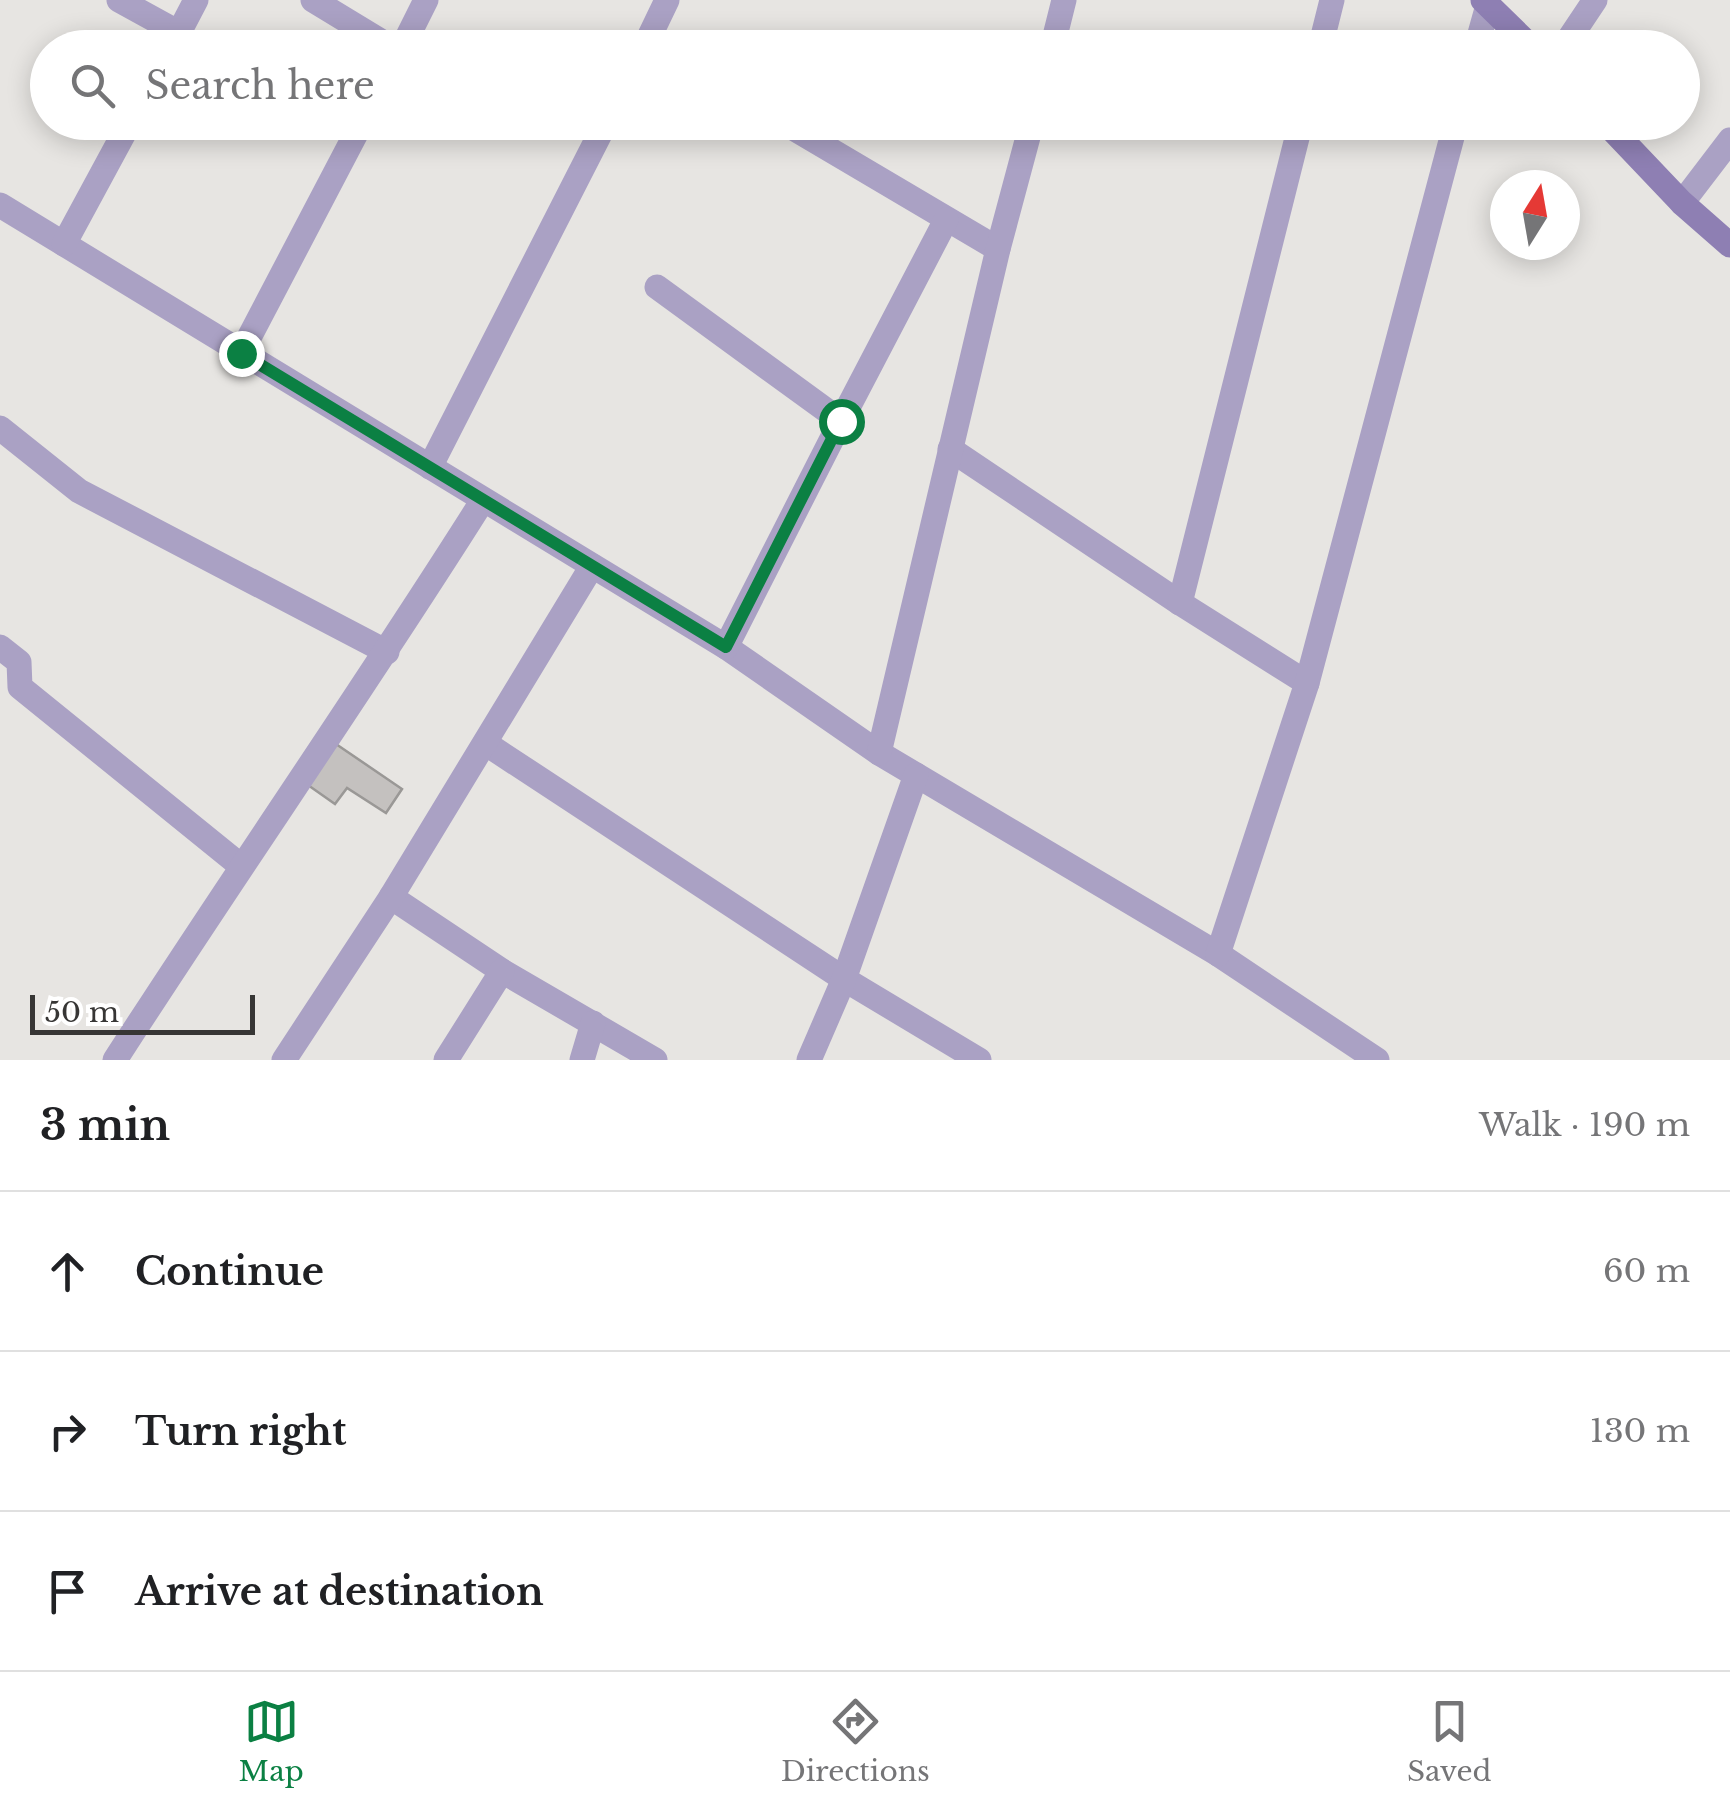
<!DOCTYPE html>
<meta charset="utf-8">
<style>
body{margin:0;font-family:"Libre Baskerville",serif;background:#f6f6f6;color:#202124}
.compass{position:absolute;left:1490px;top:170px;width:90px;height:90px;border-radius:50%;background:#fff;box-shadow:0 5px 25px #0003;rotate:11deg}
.scale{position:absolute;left:30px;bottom:25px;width:225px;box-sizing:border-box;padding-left:10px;border:5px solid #373635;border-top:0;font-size:28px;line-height:35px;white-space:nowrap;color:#373635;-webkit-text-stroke:8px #fff;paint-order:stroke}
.stop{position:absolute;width:30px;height:30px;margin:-22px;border:8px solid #0b8043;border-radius:50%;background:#fff}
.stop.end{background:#0b8043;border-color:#fff;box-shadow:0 2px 10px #0008}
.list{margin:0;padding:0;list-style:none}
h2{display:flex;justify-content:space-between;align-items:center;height:130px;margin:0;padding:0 40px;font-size:42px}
h2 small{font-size:32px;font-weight:400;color:#757577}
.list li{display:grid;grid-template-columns:65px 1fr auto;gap:30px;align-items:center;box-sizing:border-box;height:160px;padding:0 40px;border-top:2px solid #e0e0e0}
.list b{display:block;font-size:38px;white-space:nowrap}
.list em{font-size:32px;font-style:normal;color:#757577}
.icon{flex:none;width:55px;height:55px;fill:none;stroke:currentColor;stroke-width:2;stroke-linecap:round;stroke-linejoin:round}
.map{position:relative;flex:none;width:1730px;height:1060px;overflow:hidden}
.search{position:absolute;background:#fff;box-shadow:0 5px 25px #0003;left:30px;right:30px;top:30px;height:110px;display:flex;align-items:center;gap:25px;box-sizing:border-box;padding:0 35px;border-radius:55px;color:#757577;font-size:38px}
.sheet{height:610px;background:#fff}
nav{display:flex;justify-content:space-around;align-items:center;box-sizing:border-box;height:140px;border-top:2px solid #e0e0e0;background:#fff;font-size:28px;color:#757577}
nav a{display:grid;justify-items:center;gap:5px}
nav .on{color:#0b8043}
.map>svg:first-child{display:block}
</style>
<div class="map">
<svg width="1730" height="1060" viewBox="0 0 1730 1060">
<rect width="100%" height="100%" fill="#e7e5e2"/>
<polygon fill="#c4c1bf" stroke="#9a9896" stroke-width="2.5" points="333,742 402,789 386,813 347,788 335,804 305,783"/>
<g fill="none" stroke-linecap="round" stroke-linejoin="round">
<g stroke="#aaa1c4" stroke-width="25">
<polyline points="119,0 179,33"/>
<polyline points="313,0 392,48"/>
<polyline points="173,44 196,0"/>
<polyline points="402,48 426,0"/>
<polyline points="644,48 667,0"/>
<polyline points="1052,48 1064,0"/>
<polyline points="1320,48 1332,0"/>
<polyline points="1476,48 1488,5"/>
<polyline points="1563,48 1595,0"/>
<polyline points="783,122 998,249"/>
<polyline points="1682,203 1730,140"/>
<polyline points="0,205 726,647 879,753 1218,954 1377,1060"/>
<polyline points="64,244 130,122"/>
<polyline points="657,287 841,421 726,647"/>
<polyline points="241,353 362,122"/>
<polyline points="841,421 946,220"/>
<polyline points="0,428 79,491 387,652"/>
<polyline points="950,449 1180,603 1307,683"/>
<polyline points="430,467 606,122"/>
<polyline points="1180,603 1301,122"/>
<polyline points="0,647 19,662 20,687 241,866"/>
<polyline points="485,743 844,979 979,1060"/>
<polyline points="879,753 998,249 1032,122"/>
<polyline points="391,897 502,971 655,1060"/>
<polyline points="1218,954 1307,683 1456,122"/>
<path d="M 115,1060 C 236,872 364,689 483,500"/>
<polyline points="284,1060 391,897 592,566"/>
<polyline points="446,1060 502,971"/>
<polyline points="582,1060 593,1023"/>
<polyline points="809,1060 844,979 916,775"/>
</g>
<g stroke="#8e7fb3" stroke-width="25">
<polyline points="1483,0 1532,48"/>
<polyline points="1605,122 1682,203 1730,245"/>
</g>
</g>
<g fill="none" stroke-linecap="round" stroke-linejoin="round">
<polyline stroke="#0b8043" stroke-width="12" points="241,353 726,647 841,421"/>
</g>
</svg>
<svg class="compass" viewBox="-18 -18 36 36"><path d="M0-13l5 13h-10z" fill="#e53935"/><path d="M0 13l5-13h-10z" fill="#757577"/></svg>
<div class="scale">50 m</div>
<div class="stop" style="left:841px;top:421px"></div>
<div class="stop end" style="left:241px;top:353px"></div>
<div class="search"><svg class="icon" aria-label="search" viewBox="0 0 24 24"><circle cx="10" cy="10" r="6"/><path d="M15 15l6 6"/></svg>Search here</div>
</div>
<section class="sheet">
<h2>3 min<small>Walk · 190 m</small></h2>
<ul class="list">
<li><svg class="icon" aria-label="ahead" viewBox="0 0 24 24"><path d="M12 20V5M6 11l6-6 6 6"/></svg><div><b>Continue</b></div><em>60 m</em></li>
<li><svg class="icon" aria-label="right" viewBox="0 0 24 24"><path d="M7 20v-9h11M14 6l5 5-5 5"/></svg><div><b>Turn right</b></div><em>130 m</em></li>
<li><svg class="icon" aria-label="arrive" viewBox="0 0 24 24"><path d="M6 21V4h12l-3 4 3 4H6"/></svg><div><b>Arrive at destination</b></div></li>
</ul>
</section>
<nav>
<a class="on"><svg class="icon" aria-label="map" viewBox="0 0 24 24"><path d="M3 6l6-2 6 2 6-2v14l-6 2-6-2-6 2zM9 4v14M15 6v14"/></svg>Map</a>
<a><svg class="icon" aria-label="directions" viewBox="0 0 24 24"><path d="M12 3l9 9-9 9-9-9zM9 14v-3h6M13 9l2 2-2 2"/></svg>Directions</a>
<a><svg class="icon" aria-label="saved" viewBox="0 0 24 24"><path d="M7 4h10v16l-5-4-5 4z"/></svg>Saved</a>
</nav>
